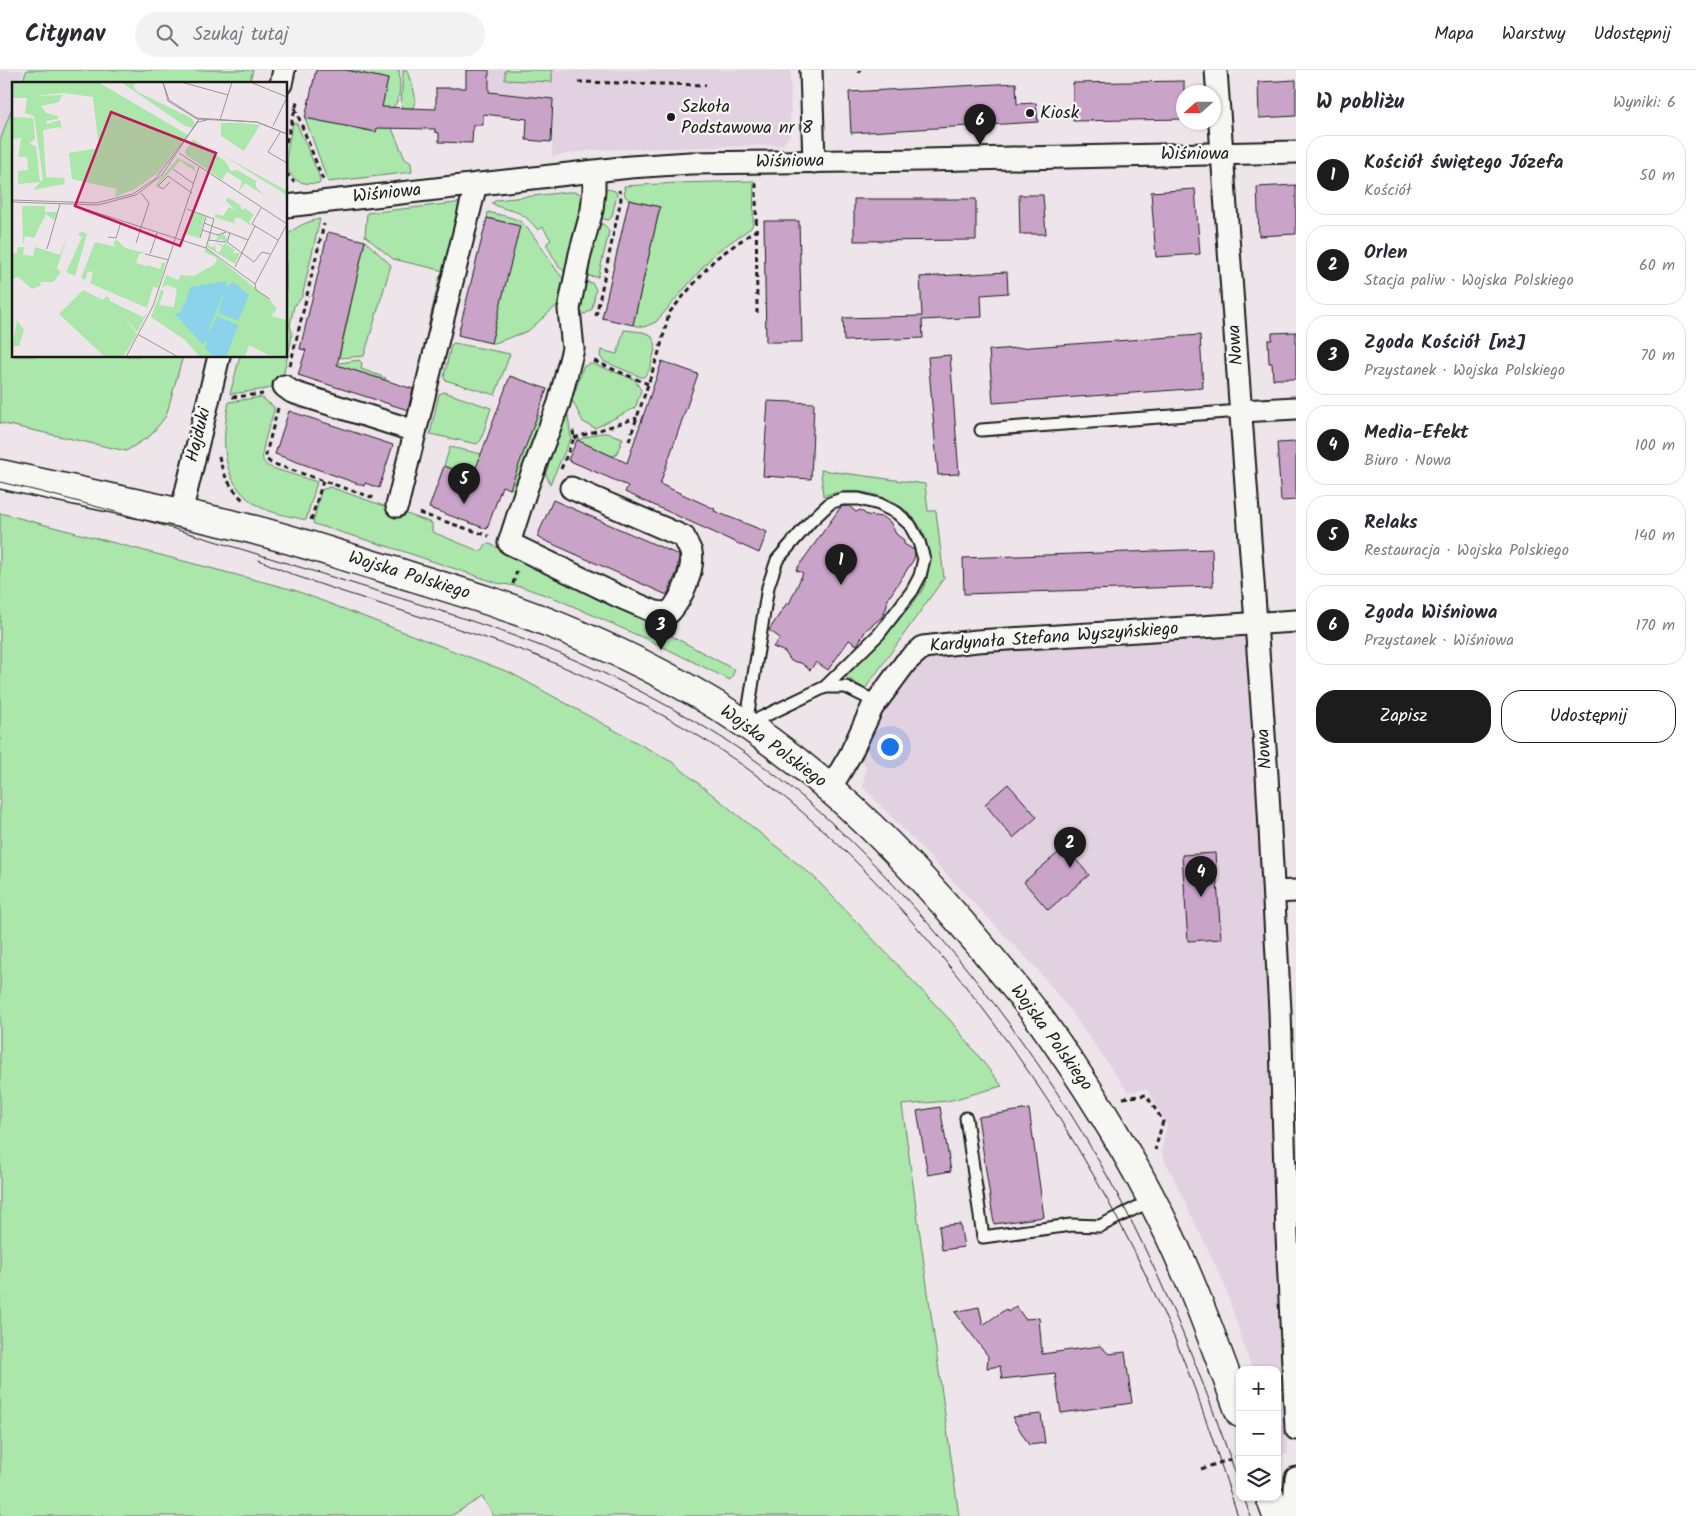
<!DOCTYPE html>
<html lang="pl">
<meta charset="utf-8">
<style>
body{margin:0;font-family:Kalam,sans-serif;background:#f2f2f3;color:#2b2b33}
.controls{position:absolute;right:15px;bottom:15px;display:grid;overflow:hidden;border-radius:10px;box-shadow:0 1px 4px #0004}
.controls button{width:45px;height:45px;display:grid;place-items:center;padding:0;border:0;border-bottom:1px solid #e1e1e2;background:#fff;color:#2b2b33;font:25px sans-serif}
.compass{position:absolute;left:1176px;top:15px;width:45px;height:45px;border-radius:50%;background:#fff;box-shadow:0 1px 4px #0004;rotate:249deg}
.you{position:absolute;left:889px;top:676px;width:18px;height:18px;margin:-12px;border:4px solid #fff;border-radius:50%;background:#1a73e8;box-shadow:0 0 0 8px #1a73e833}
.badge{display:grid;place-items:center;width:32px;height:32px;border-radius:50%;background:#1c1c1c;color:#fff;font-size:16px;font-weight:700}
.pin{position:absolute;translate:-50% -41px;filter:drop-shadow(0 1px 2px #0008)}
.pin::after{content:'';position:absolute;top:26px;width:18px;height:15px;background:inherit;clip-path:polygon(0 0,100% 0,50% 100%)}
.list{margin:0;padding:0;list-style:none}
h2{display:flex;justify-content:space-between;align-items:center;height:65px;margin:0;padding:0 20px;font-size:21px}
h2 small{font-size:16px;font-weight:400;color:#7c7c81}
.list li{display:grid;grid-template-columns:32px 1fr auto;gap:15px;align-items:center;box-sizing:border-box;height:80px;margin:0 10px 10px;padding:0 10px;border:1px solid #e1e1e2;border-radius:20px}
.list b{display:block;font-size:19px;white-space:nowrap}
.list p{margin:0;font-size:16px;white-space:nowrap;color:#7c7c81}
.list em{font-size:16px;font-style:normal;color:#7c7c81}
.actions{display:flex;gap:10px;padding:15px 20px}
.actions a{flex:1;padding:11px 0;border:1px solid #1c1c1c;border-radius:20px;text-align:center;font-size:18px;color:#1c1c1c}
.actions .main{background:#1c1c1c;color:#fff}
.icon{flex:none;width:28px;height:28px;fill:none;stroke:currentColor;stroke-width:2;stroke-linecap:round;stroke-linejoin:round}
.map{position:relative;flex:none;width:1296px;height:1446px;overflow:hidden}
header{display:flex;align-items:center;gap:30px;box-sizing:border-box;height:70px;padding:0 25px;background:#fff;border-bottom:1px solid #e1e1e2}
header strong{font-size:24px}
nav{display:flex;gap:28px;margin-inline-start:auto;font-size:18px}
.search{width:350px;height:45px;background:#f2f2f3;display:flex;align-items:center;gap:12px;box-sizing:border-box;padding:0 18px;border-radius:28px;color:#7c7c81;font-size:19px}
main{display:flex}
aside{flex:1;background:#fff}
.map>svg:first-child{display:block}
</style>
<header>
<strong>Citynav</strong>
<div class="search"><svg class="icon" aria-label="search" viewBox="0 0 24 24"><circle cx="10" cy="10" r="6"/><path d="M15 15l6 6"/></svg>Szukaj tutaj</div>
<nav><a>Mapa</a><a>Warstwy</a><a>Udostępnij</a></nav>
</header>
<main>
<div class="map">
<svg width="1296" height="1446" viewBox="0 0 1296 1446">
<rect width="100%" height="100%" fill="#ede5ea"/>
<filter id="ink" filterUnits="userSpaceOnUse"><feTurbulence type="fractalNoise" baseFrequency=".02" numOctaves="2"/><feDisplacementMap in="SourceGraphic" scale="10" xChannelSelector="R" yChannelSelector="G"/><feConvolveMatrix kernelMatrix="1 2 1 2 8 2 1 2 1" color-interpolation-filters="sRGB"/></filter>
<g filter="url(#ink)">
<g fill="#e2d1e0">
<polygon points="0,0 24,0 19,14 14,14 14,29 0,71"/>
<polygon points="490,0 791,0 790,65 783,75 596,80 552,86 553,29 490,22"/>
<polygon points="1250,561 1272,948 1288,1384 1280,1385 1277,1377 1277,1300 1252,1300 1223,1211 1161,1082 1167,1055 1147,1019 1128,1022 1070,940 1037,899 863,717 866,697 858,683 876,642 921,587 942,581"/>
</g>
<g fill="#abe6ab" stroke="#648164">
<polygon points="27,0 253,0 249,14 21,14"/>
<path d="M 346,0 L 399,0 C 400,12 402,30 392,38 L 390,51 L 393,61 L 405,89 L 411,93 L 412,102 L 328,112 L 305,48 L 376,62 L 388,9 Z"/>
<path d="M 403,0 L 407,0 C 410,14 419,24 413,38 L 402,38 C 400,32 403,10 403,0 Z"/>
<polygon points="505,0 552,0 552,12 505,10"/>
<polygon points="14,32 14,286 183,286 166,346 150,366 126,381 0,353 0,71"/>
<path d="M 293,53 L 297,54 L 319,105 L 320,113 C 275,119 287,79 293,53 Z"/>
<polygon points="754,111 753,153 751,158 715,183 656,252 644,257 633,255 660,137 629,130 625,126 624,116 678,113"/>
<polygon points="608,119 615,121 617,124 612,146 609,150 598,148 604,121"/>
<path d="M 568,122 C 577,122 582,122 586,131 L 566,203 L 559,197 L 547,176 L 547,173 L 551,170 L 543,157 L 538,160 C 532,153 527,147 519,143 C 510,139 500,139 492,133 L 497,130 Z"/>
<polygon points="464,132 449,202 393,189 365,166 367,143"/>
<path d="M 488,142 C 498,145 510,146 519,151 C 534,160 552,198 567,213 L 562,231 L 528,261 L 495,273 L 491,273 L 519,156 L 487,148 Z"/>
<path d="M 320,149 L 302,227 L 294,236 L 290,255 L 292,263 L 291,272 L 282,310 L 277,315 L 267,319 L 230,324 L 240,286 L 286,286 L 286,166 C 296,157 307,151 320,149 Z"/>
<path d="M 596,153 C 603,154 607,155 609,162 L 599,204 L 598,207 L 586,206 Z"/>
<polygon points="365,171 391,195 364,286 339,288"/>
<polygon points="440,206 446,208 433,259 428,257"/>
<polygon points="585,212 592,213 596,219 592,239 585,244 578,242"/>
<polygon points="624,260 643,262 651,265 656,275 650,299 644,307 641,307 603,291 600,286 601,280 617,284"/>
<polygon points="454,273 510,284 495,325 445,310 444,307 451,275"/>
<polygon points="359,290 362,293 361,299 386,308 385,310 333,294"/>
<polygon points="589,294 593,294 634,309 641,320 636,336 633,339 595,358 583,352 572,330 583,297"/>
<polygon points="444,322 491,338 481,370 477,374 430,364 439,324"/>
<path d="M 261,327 L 274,337 L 274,341 C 271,352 260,379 263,390 C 264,394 268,396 272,398 L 317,412 L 306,450 C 291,446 267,443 255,434 C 219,411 222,367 229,332 Z"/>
<polygon points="566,331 571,368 550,414 543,396"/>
<polygon points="537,345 547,349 516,418 510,419"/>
<polygon points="600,363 607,363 623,368 616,385 612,386 577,370"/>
<polygon points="450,377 482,384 473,406 444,396"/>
<path d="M 821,400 L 925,414 L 928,441 L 936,441 L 944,508 L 865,619 L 846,607 C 861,590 877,573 892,556 C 904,543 918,530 925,514 C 928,507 928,499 929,491 C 930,437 869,410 823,426 Z"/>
<polygon points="330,417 432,453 432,461 435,463 479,481 482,481 486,474 490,474 658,553 662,553 690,517 672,566 735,600 730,610 657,574 557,529 522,517 497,513 399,480 314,454 313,453 321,420"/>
<polygon points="0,443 294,520 511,603 672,692 813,806 950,950 1002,1016 948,1031 902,1035 959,1446 494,1446 482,1427 451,1446 0,1446"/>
</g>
<g fill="#caa3c9" stroke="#1c1c1c">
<polygon points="316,0 346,0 388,9 382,37 436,39 436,18 466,18 466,0 489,0 489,22 553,29 551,72 526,70 527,49 483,44 483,55 473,55 472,73 439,72 439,63 435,62 435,59 377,58 376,62 305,48"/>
<polygon points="1296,10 1296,46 1259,48 1258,12"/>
<polygon points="1184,11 1184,49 1073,51 1073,13"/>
<polygon points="1016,13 1017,34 1036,33 1038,52 851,63 849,22"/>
<polygon points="1296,115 1296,164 1259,166 1257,117"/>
<polygon points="1195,119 1200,184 1156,187 1151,122"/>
<polygon points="1019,125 1043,125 1046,164 1020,164"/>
<polygon points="854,129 976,129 976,170 854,171"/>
<polygon points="629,130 660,137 633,255 602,248"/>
<polygon points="487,148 520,156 491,273 458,265"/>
<polygon points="764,151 799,151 802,272 766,272"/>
<polygon points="328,162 365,171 337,295 413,319 408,340 298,305 306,280 300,279"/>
<polygon points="1007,202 1008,223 981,225 982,247 922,250 923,268 844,271 843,248 922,246 920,207"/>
<polygon points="1296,262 1296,309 1273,309 1272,293 1269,293 1268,270 1272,270 1272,263"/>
<polygon points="1200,265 1203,318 993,333 989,280"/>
<polygon points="950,285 959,404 938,405 928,287"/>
<polygon points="662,291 698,304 660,414 715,439 714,441 767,462 759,483 625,422 628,416 568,390 577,370 627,393"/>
<polygon points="510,306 547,319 510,419 502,416 487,459 429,438 444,396 473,406"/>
<polygon points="768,331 814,333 811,409 763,406"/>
<polygon points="289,341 393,375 379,418 365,413 364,416 275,384"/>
<polygon points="1296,372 1296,430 1281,431 1277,373"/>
<polygon points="553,430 679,485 677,502 667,525 537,467"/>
<polygon points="843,436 849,436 856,442 860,440 867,445 882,447 886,449 890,452 896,464 904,470 904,474 914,480 915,484 914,489 888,529 886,539 882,547 866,560 857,575 849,570 828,600 816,592 810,600 801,593 791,591 785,582 773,577 780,568 769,560 787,533 789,534 803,503 796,500 840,438"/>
<polygon points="1212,479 1213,516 964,524 963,488"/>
<polygon points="1008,714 1037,747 1013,768 985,734"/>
<polygon points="1065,777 1089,805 1048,840 1024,812"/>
<polygon points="1215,783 1221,869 1188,871 1182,785"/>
<polygon points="940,1037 951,1101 928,1105 917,1041"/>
<polygon points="1029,1039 1044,1147 994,1154 978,1047"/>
<polygon points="960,1154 964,1177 942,1180 939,1156"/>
<polygon points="1016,1236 1025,1249 1039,1248 1042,1284 1100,1276 1109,1284 1125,1282 1132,1333 1061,1343 1055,1303 1002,1309 1000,1296 987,1298 988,1286 955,1242 979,1237 983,1255 1006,1239 1008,1242"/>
<polygon points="1041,1344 1045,1373 1029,1375 1012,1347"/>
</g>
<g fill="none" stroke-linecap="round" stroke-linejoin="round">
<g stroke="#1c1c1c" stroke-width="15">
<g id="service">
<polyline points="981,360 1241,341"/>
<polygon points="842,429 859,429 879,434 897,443 910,455 919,472 924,489 920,506 912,521 879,564 825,617 746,655 768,517 777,490 811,451 830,433"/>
<polyline points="825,617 846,617 876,632"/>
<polyline points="966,1048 983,1167 1071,1155 1100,1156 1152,1130"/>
</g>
</g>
<g stroke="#1c1c1c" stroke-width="25">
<g id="minor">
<polyline points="811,0 814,92"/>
<polyline points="1216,0 1267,705 1280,941 1287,1165 1296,1359"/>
<polyline points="281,14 284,0"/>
<polyline points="286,136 630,97 690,93 924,90 1296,82"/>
<polyline points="284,316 292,322 415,361"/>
<polyline points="1241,341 1296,338"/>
<path d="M 571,418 L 684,467 C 686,472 689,477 691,482 C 695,499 681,530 670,542 L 662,543 L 655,542 L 618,526 L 509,473 L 527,417 L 559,333 L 573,279 L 569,239 L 580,184 L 592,140 L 594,120 L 594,102"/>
<polyline points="397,436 476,114"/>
<polyline points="181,443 219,286"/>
<polyline points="830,719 850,685 872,638 906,592 923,577 977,571 1296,551"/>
<polyline points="1274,822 1296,821"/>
<polyline points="1293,1446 1296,1408"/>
</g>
</g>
<g stroke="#1c1c1c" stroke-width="31">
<g id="tertiary">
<path d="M 0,404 C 81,422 163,438 243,457 C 292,469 339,485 387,499 C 445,517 504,534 560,557 C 634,587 707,625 771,672 C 843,724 905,788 963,855 C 990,887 1017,918 1042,952 C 1082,1008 1119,1067 1151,1128 C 1187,1196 1213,1270 1240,1343"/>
<polyline points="1270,1427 1277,1446"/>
</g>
</g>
<g stroke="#1c1c1c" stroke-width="3" stroke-dasharray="5 4" stroke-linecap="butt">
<polyline points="859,3 860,0"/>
<polyline points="578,12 706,15"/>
<polyline points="295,38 323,110"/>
<polyline points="286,72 298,29"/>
<polyline points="286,103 294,112"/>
<polyline points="756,113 757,243"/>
<polyline points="596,246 621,129 619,120"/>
<polyline points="594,291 648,314"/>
<polyline points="290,296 324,154"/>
<polyline points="232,327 263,324"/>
<polyline points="278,338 266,384 266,389 271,393 377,429"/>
<polyline points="574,368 637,348"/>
<polyline points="629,371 660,279 669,243 715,189 756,160"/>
<path d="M 219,386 C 222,404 231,418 243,430"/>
<polyline points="561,399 574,368 573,360"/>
<polyline points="419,443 489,466"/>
<polyline points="311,450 323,411"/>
<polyline points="513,514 517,501"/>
<polyline points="1123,1028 1146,1025 1163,1051 1155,1080"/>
<polyline points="1201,1399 1237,1387"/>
</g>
<use href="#service" stroke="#f6f6f2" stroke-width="11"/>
<use href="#minor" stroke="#f6f6f2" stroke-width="21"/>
<use href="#tertiary" stroke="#f6f6f2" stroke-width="28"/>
<g stroke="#1c1c1c" stroke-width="1">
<path d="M 0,412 C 108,437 214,471 319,503 C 392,526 466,547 538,575 C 596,597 652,626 706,658 C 784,704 851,767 911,834 C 1005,938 1085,1053 1145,1179 C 1182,1255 1212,1335 1240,1416"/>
<path d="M 259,490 L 296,506 C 356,527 417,545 477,565 C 497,572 517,578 537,586 C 580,603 623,624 664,646 C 764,700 848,777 921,862 C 1028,987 1109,1116 1174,1267 C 1199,1325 1218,1386 1238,1446"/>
<polyline points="1244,1427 1250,1446"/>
</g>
</g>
</g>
<g fill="#1c1c1c" stroke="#f6f6f2" stroke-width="2">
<circle cx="1030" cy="43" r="5"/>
<circle cx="671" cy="47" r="5"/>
</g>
<g text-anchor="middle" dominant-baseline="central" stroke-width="4.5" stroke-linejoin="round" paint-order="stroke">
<g font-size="18" fill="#1c1c1c" stroke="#f6f6f2" text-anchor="start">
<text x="681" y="37">Szkoła<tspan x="681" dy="21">Podstawowa nr 8</tspan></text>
<text x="1040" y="43">Kiosk</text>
</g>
<g font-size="18" fill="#1c1c1c" stroke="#f6f6f2">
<text x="1195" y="84">Wiśniowa</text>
<text transform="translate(790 92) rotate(-1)">Wiśniowa</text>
<text transform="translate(387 124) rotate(-6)">Wiśniowa</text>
<text transform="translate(1236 275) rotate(-94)">Nowa</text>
<text transform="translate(199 365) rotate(-76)">Hajduki</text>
<text transform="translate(409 506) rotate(17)">Wojska Polskiego</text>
<text transform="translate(1054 568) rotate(-4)">Kardynała Stefana Wyszyńskiego</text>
<text transform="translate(773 677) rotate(36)">Wojska Polskiego</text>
<text transform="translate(1265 679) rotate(-94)">Nowa</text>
<text transform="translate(1051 968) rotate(54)">Wojska Polskiego</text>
</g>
</g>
<g transform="translate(12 12)">
<rect width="275" height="275" fill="#ede5ea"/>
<path d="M 0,0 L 86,0 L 176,53 L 146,91 L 123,107 L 103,115 L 104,107 L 60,97 L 57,71 L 87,66 L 81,15 L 51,11 L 23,14 L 50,13 L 47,20 L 29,24 L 34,31 L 46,34 L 46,37 L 34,39 L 35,42 L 48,38 L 50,48 L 48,45 L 31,48 L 34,95 L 53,96 L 52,102 L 21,108 L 31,97 L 22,34 L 13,31 L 15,16 L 0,16 ZM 109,0 L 124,0 L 121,5 L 126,10 L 179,36 L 183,41 L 181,46 L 173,44 ZM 0,35 L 21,36 L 23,57 L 17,62 L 24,64 L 28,100 L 6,102 L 6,89 L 16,88 L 15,75 L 6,75 L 9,56 L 0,57 ZM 209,41 L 229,41 L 248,43 L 232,69 L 209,54 ZM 181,57 L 213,79 L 219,89 L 225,88 L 244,99 L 244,105 L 253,114 L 233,101 L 227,109 L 230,99 L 215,90 L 210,98 L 174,73 L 173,69 ZM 207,71 L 275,109 L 275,113 L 244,94 ZM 166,76 L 182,84 L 184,90 L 168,79 L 146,103 L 147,106 L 144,103 L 140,107 ZM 215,114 L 204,132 L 211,134 L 217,125 L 224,129 L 214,119 L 216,115 L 228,123 L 230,128 L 233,126 L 242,133 L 237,140 L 241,145 L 228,136 L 224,136 L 222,140 L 224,142 L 202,135 ZM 10,124 L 46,124 L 33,124 L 33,130 L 46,130 L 42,138 L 34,132 L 22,156 L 13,154 L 11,163 ZM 181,130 L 193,134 L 187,156 L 174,152 ZM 69,149 L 75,152 L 63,194 L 54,190 L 70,155 L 66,153 ZM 57,150 L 45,186 L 27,170 L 49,190 L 41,200 L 29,200 L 28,204 L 20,207 L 6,195 L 0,197 L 0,172 L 5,171 L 6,165 L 12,165 L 11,173 L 21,174 L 23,165 L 48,173 ZM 199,152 L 199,157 L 204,158 L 206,153 L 212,152 L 215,157 L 216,154 L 214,162 L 223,168 L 221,171 L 228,171 L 223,182 L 195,165 L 198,160 L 197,164 L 202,165 L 203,162 L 204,169 L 208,170 L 210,165 L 204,160 L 212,164 L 213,161 L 210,157 L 208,158 L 197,157 ZM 104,157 L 113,166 L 133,171 L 127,172 L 124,181 L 134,184 L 133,188 L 135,183 L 148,187 L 150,181 L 154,180 L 146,206 L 141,205 L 135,226 L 82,203 L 78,201 L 81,191 L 76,189 L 73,198 L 69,196 L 83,160 L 104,165 L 101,162 ZM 194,166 L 258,218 L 265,227 L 259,234 L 275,238 L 275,275 L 256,273 L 237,263 L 233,275 L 188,275 L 173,258 L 139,235 L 149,208 L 152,209 L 147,223 L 162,225 L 165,207 L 155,203 L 150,206 L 154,193 L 166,198 L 169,193 L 182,194 L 203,182 L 205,176 L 192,170 ZM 71,208 L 91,218 L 94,214 L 98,216 L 98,219 L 131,235 L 135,231 L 125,250 L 108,229 L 125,252 L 111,275 L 93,275 L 47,232 ZM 5,238 L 12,248 L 7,264 L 2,264 L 0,267 Z" fill="#abe6ab"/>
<path d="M 215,199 L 214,206 L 221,200 L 237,213 L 226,239 L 206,231 L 214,206 L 193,256 L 205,234 L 226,243 L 214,275 L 202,275 L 193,266 L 195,258 L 190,262 L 162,231 L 168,231 L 171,225 L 168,219 L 171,223 L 174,220 L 178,205 Z" fill="#8ad3eb"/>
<path fill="none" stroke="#999598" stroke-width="1" d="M 151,0 L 157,18 L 185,36 L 245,40 L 275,52M 151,0 L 156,19 L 185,37 L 245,40 L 275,52M 169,0 L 216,13M 238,0 L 275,15M 208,38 L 220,0M 261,44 L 275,15M 269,49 L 256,70 L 275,81M 167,71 L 275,142M 161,87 L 182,102M 158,100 L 151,107 L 146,104 L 156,94 L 180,111M 0,118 L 84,121 L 121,112 L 144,96 L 186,40 L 195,38M 0,120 L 86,123 L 124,113 L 150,93 L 187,37M 64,124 L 194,166 L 243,202M 249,126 L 240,142 L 266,158M 175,127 L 202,137 L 194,166M 192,141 L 218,151M 190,148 L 206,153 L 214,150M 96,155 L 104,156 L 109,140M 188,156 L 194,135M 196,158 L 213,160M 236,158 L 218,151 L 215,160 L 242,180 L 250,170 L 258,172M 124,161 L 137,121 L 129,111M 35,167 L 48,122M 133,172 L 157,178M 138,172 L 145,151M 223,185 L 243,144M 258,217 L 244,208 L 243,202 L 275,142M 127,253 L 166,275M 114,275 L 141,224 L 187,85"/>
<path fill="#c2185b" fill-opacity="0.15" stroke="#c2185b" stroke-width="2.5" d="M 99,30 L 204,71 L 168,164 L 63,124 Z"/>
<rect width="275" height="275" fill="none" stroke="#1c1c1c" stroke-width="2.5"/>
</g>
</svg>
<div class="controls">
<button>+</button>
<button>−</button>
<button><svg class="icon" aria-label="layers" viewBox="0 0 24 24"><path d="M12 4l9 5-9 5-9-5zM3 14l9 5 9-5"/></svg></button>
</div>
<svg class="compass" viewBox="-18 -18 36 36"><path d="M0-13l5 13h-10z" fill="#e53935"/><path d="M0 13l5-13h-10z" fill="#7c7c81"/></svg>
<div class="you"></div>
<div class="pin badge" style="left:841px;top:515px">1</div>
<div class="pin badge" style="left:1070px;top:798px">2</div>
<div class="pin badge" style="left:661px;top:580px">3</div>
<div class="pin badge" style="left:1201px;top:827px">4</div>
<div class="pin badge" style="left:464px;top:434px">5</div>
<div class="pin badge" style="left:980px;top:75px">6</div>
</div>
<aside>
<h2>W pobliżu<small>Wyniki: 6</small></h2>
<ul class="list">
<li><span class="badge">1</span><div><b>Kościół świętego Józefa</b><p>Kościół</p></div><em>50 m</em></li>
<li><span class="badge">2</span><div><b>Orlen</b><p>Stacja paliw · Wojska Polskiego</p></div><em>60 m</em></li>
<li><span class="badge">3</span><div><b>Zgoda Kościół [nż]</b><p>Przystanek · Wojska Polskiego</p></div><em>70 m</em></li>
<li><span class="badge">4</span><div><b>Media-Efekt</b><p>Biuro · Nowa</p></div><em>100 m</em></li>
<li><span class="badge">5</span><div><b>Relaks</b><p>Restauracja · Wojska Polskiego</p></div><em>140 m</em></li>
<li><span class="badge">6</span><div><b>Zgoda Wiśniowa</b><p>Przystanek · Wiśniowa</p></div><em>170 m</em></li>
</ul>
<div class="actions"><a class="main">Zapisz</a><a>Udostępnij</a></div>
</aside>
</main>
